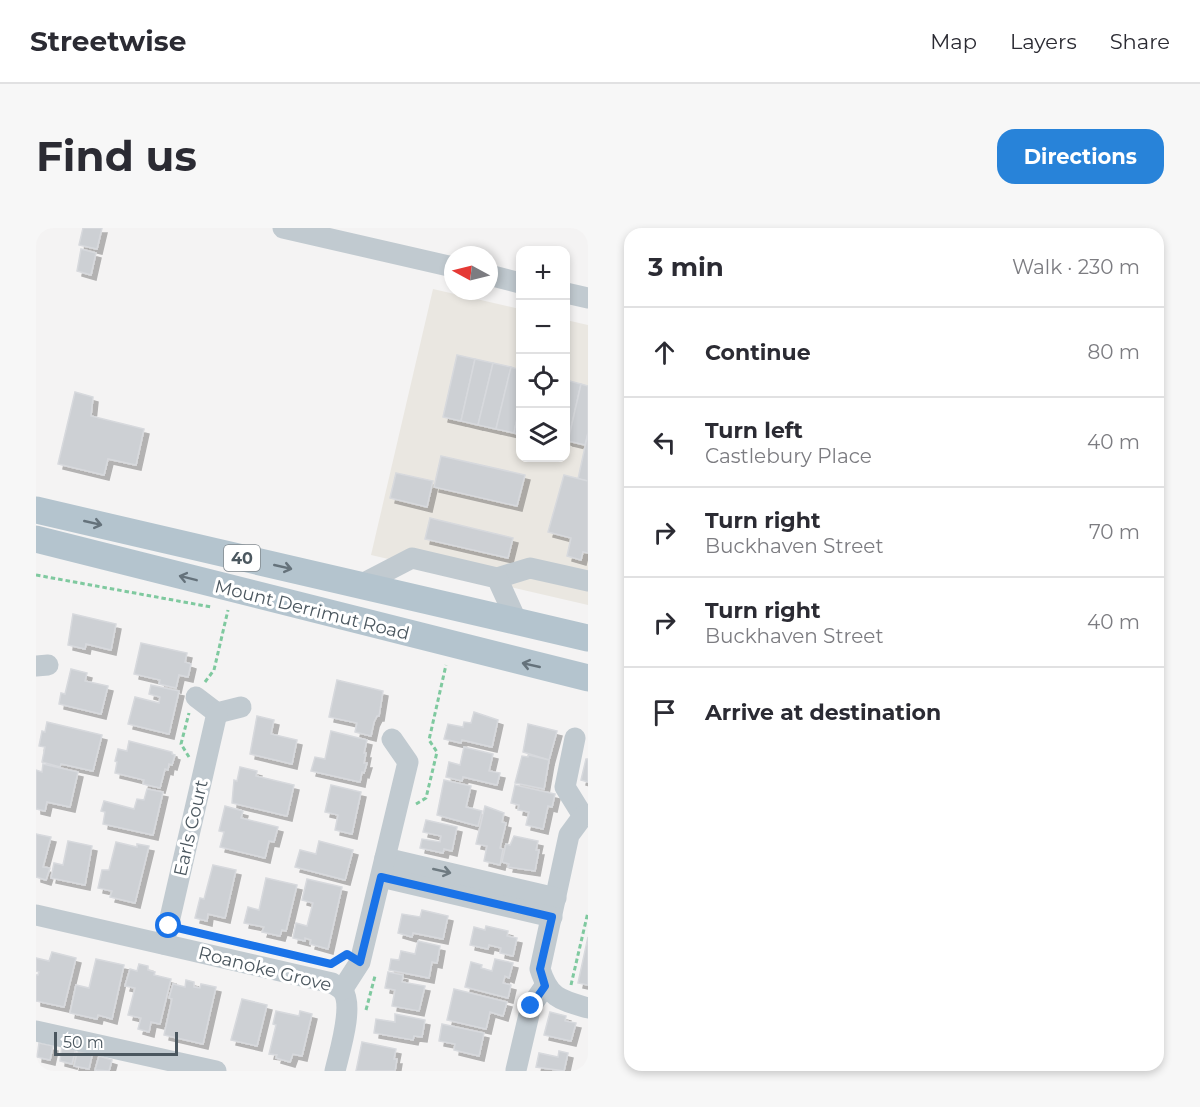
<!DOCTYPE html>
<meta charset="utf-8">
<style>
body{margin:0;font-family:Montserrat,sans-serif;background:#f7f7f7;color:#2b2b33}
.controls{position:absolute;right:18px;top:18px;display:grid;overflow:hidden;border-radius:12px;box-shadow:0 3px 9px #0003}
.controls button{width:54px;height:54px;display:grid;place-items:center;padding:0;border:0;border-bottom:2px solid #e1e1e2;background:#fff;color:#2b2b33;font:30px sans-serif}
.compass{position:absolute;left:408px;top:18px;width:54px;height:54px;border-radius:50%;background:#fff;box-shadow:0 3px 9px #0003;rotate:277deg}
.scale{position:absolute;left:18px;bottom:15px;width:124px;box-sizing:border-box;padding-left:6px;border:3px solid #4b575f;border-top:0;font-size:16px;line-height:21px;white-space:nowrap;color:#4b575f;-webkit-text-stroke:4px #fff;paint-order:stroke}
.stop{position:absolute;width:18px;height:18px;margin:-14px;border:4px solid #1a73e8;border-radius:50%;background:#fff}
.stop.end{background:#1a73e8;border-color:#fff;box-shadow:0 2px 6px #0008}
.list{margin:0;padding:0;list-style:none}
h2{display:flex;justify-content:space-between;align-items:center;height:78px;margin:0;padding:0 24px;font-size:26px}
h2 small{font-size:20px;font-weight:400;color:#7c7c81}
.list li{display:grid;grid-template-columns:39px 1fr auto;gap:18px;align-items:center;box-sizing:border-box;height:90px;padding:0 24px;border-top:2px solid #e1e1e2}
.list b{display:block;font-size:22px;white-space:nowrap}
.list p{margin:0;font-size:20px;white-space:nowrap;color:#7c7c81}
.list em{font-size:20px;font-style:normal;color:#7c7c81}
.icon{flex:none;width:33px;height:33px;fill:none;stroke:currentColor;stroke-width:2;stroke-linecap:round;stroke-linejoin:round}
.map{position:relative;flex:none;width:552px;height:843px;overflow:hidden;border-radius:18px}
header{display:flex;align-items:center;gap:36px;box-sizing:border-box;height:84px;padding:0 30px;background:#fff;border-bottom:2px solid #e1e1e2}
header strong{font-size:28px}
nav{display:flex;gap:33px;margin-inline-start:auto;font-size:21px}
.intro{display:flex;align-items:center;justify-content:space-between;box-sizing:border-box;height:144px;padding:0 36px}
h1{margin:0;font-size:42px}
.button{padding:15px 27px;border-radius:18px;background:#2883d9;color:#fff;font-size:21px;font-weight:700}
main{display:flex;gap:36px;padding:0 36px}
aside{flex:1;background:#fff;border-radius:18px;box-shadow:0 3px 9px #0003}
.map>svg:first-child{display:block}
</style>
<header>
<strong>Streetwise</strong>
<nav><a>Map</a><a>Layers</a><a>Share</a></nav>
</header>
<div class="intro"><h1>Find us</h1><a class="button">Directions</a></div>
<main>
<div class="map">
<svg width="552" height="843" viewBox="0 0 552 843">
<defs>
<filter id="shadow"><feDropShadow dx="5" dy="5" stdDeviation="0" flood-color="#0004"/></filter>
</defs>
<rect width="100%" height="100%" fill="#f4f3f3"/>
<polygon fill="#eae7e1" points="397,61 484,81 484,230 530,230 530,92 552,97 552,377 335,327"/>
<g fill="#cdd0d4" stroke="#d7d9dd" stroke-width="1.5" filter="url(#shadow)">
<polygon points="47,0 66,0 61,21 43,17"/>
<polygon points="45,21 60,25 55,47 41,43"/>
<polygon points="421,127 439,131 425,193 407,189"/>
<polygon points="439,131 457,135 442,197 425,193"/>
<polygon points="457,135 475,139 460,201 442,197"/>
<polygon points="475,139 484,142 484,176 478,205 460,201"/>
<polygon points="530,152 545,156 532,213 530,212"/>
<polygon points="545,156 552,158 552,205 549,217 532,213"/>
<polygon points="39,164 57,169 55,188 108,201 100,237 72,231 68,247 22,236"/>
<polygon points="484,176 484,207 478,205"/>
<polygon points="552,205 552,253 542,251"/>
<polygon points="405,228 489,247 481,278 398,259"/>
<polygon points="360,245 397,253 391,279 354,270"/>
<polygon points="528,247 552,253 552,325 547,324 545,332 531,328 535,310 512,304"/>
<polygon points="394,290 477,310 472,330 389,311"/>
<polygon points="37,386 80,396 75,422 50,416 49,421 32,417"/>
<polygon points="105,415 151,425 149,434 155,436 152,449 143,447 140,460 123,456 124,452 98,446"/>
<polygon points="35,441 51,445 49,453 72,458 65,486 23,476 25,465 29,466"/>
<polygon points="301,452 347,463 343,488 341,488 338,494 335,508 319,504 321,495 293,489"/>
<polygon points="115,457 143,463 133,506 92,496 99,469 123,475 124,469 113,466"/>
<polygon points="438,484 462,492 456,519 426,512 425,515 408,511 412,496 427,499 428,494 435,495"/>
<polygon points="221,488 238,492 235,506 261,512 256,536 214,526"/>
<polygon points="11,494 66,507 57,543 25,536 24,539 6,534 9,519 3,518 6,503 9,504"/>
<polygon points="492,496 521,503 513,532 487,524"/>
<polygon points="295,503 331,512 328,525 330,525 328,535 331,535 328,545 326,544 324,554 275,543 279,529 289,531"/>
<polygon points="93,513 136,524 136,526 139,527 136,537 133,536 132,542 129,541 124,560 107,556 108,552 79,545 81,534 79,533 82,521 91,523"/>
<polygon points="428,519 457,526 453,543 464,545 461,557 427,549 426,553 410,549 413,534 424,537"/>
<polygon points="493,527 513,532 508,561 479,555 486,528 492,529"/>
<polygon points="550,531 552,531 552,554 545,552"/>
<polygon points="7,536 42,544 34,579 11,574 9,583 0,581 0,542 6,544"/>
<polygon points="204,539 221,543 220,548 258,557 251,588 196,575 198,552 201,553"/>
<polygon points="408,552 435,558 430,579 446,583 442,598 401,587"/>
<polygon points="295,557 325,564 316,606 299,602 302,587 289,584"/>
<polygon points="479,557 519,566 516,579 512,578 507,601 490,597 493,584 482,582 483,577 475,575"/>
<polygon points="111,561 127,564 117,607 67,596 69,584 65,583 68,573 98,581 101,571 108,572"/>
<polygon points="189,578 207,583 205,590 242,599 238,614 233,613 229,630 184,619 188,604 183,603"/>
<polygon points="449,578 468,585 466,594 470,595 464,620 467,621 464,637 448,633 451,618 440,616"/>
<polygon points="390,592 421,599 416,623 408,621 407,625 384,620 386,611 404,614 405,608 387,604"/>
<polygon points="0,606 15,609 7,639 14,640 10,652 0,649"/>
<polygon points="478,608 502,613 500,622 503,622 499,643 472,639 473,636 466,634 470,616 474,617"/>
<polygon points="32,613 56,618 49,657 15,650 18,635 27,637"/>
<polygon points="283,613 317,622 309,652 259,639 264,622 280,626"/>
<polygon points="80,614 101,619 101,616 113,618 99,675 74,669 76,663 62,660 66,642 73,642"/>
<polygon points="177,637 200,642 189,690 172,686 171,693 159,690 164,670 168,671"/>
<polygon points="230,650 261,657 250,703 246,702 244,708 226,704 228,699 208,695 212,679 223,682"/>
<polygon points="271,651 306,659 292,721 274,716 275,712 269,710 269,713 257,710 260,695 271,698 277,675 266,672"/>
<polygon points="386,682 412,688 407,711 377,705 376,709 362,705 366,686 384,689"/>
<polygon points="450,698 472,703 471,708 481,710 477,728 464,725 465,720 453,717 452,721 434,717 438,699 449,702"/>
<polygon points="552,709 552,757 542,755"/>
<polygon points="382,713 404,718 401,735 396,734 393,750 353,742 355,731 363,732 365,723 379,726"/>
<polygon points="16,724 40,730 28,779 0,773 0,747 2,747 3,744 0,743 0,730 13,733"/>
<polygon points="60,731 88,737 76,791 62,787 61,791 34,785 40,757 53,760"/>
<polygon points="459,731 477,735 473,750 469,748 467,755 475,757 472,770 429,759 435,734 446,737 445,740 456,743"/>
<polygon points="103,736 112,738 112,742 119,744 118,747 135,751 124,796 115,794 113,804 102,801 105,790 92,787 99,760 89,758 94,741 101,743"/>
<polygon points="352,744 367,747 366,754 389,758 383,783 356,778 359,762 349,760"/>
<polygon points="150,752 158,754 158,759 164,760 165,756 180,759 167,816 128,807 136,771 133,770 137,756 149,759"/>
<polygon points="418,761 471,774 467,788 454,784 450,801 411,792"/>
<polygon points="206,771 231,777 221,818 195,812"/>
<polygon points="240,783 263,788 264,783 276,786 266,828 257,826 254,834 240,830 241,827 233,826 240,797 237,796"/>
<polygon points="514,784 530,788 529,793 540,795 535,813 508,807"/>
<polygon points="359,786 389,792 386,809 378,808 377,812 338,805 340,791 359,794"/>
<polygon points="406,796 448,805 443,828 418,822 419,816 403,813"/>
<polygon points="326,814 360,821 358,831 361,831 359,843 320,843"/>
<polygon points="3,815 17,818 14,832 1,829"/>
<polygon points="26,818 40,820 36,836 24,833"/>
<polygon points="42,820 57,823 53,841 38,838"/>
<polygon points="523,823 532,825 528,843 500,839 503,825 522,829"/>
<polygon points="63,828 76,832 73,843 59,842"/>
</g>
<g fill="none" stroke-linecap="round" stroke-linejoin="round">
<g stroke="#7fc99f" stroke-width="3" stroke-dasharray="4.5 3" stroke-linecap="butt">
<polyline points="0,347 175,379"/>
<polyline points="169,454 178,442 192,382"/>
<polyline points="153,529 145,516 153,485"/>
<polyline points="380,576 390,570 401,524 393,512 410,437"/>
<polyline points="535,757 552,684"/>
<polyline points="330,782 339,748"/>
</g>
<g stroke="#c1cad0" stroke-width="21">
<polyline points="247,0 417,39"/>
<polyline points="453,47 484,55"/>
<polyline points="530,65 552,70"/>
<polyline points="461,350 494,340 552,353"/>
<polyline points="324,357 376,330 461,350 477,385"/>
<polyline points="0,438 12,437"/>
<polyline points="160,469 181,485 205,479"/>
<polyline points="539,510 529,559 547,588"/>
<path d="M 552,587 L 547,588 L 533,607 L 504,741 C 513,770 524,772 552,780"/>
<polyline points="349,630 520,670"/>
<polyline points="345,649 516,689"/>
<path d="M 0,687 L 296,755 C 299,757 305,760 307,763 C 318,779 303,825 299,843"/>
<polyline points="128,716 181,485"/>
<polyline points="306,762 324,734 372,534 356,511"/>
<polyline points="0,803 180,843"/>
<polyline points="480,842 495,778 509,758"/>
</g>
<g stroke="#b4c4ce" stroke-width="27">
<polyline points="0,282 552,410"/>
<polyline points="0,311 552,450"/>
</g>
</g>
<defs><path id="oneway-shaft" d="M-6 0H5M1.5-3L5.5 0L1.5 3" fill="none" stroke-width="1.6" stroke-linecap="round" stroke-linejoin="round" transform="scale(1.5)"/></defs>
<g stroke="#65727b">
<use href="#oneway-shaft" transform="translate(57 295) rotate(13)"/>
<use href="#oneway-shaft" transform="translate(247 339) rotate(13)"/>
<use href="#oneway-shaft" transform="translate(152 350) rotate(-166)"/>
<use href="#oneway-shaft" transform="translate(495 437) rotate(-167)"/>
</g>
<use stroke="#6e7a81" href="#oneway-shaft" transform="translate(406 643) rotate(13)"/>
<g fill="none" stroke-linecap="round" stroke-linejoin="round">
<polyline stroke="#1a73e8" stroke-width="8" points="133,698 295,736 311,726 324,734 345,649 516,689 504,741 509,758 495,778"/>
</g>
<g text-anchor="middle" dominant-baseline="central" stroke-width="6" stroke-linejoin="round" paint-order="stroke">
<rect fill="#fff" stroke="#81898f" stroke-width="1.5" x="188" y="317" width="36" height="26" rx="4.5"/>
<g font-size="16" font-weight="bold" fill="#4b575f">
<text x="206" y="330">40</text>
</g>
<g font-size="18" fill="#4b575f" stroke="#fff">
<text transform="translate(276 382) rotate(14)">Mount Derrimut Road</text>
<text transform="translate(155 600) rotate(-77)">Earls Court</text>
<text transform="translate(229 741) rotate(14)">Roanoke Grove</text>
</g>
</g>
</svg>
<div class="controls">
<button>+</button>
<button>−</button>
<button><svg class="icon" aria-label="locate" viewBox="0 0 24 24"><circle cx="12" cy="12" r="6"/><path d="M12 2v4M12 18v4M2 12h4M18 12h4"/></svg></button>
<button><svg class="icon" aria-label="layers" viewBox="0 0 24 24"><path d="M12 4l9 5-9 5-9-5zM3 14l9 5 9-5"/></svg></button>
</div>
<svg class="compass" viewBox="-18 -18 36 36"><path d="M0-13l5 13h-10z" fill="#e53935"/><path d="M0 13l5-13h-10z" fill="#7c7c81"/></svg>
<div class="scale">50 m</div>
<div class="stop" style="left:133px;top:698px"></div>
<div class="stop end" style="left:495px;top:778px"></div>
</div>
<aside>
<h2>3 min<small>Walk · 230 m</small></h2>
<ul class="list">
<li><svg class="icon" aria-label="ahead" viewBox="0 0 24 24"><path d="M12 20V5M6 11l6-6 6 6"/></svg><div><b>Continue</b></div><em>80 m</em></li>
<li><svg class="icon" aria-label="left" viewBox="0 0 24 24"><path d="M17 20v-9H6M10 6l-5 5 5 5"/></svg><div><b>Turn left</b><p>Castlebury Place</p></div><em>40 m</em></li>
<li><svg class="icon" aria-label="right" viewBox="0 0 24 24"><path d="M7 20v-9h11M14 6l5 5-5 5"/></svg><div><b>Turn right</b><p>Buckhaven Street</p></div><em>70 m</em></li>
<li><svg class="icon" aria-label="right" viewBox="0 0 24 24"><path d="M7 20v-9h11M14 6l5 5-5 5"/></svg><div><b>Turn right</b><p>Buckhaven Street</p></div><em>40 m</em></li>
<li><svg class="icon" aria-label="arrive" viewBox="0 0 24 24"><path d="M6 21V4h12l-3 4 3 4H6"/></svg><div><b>Arrive at destination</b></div></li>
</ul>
</aside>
</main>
